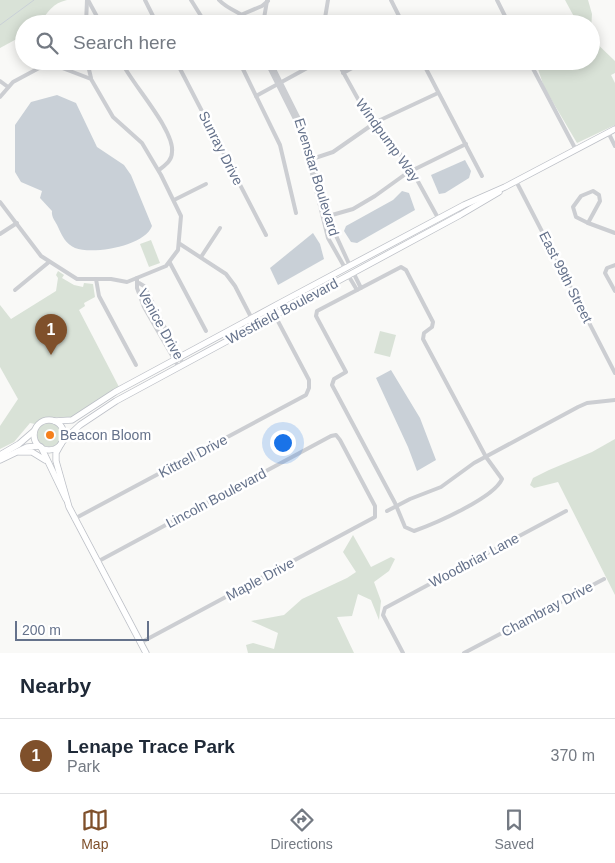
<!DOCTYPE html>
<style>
body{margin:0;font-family:Helvetica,sans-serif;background:#f2f2f3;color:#1f2937}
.scale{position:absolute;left:15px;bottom:12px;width:134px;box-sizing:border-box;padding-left:5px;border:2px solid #65728b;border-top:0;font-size:14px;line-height:18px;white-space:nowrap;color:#65728b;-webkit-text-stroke:4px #fff;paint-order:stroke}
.you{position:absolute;left:282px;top:442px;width:18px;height:18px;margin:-12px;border:4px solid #fff;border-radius:50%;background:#1a73e8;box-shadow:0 0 0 8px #1a73e833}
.badge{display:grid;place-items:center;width:32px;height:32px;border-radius:50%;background:#7f502b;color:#fff;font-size:16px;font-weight:700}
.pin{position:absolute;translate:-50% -41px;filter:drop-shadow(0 1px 2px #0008)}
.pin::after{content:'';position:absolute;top:26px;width:18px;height:15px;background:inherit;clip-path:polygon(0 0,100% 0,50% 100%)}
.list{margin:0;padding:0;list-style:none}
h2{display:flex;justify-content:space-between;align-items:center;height:65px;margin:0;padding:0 20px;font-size:21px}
h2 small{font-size:16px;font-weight:400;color:#747a83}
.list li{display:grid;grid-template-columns:32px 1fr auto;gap:15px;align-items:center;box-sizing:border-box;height:75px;padding:0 20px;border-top:1px solid #e0e1e3}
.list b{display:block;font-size:19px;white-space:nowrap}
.list p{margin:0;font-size:16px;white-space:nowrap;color:#747a83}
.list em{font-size:16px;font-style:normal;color:#747a83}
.icon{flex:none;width:28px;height:28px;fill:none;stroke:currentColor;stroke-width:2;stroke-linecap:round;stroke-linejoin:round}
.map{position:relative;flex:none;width:615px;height:653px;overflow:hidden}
.search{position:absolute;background:#fff;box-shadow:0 2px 12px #0003;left:15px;right:15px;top:15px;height:55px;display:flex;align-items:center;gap:12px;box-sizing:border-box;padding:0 18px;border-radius:28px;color:#747a83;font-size:19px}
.sheet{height:140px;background:#fff}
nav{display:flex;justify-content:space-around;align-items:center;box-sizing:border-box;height:70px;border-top:1px solid #e0e1e3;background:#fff;font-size:14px;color:#747a83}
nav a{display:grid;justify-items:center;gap:2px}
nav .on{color:#7f502b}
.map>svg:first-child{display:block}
</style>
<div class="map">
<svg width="615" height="653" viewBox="0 0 615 653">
<rect width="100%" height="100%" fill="#f9f9f7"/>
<g fill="#d9e2d7">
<path d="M 0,0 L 67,0 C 53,3 47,12 40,24 L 24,24 L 24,35 L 0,48 Z"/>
<polygon points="565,0 588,0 592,14 591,30 591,24 578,24"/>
<polygon points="591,38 615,61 615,73 611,75 615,83 615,125 577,143 544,87 537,66 549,61 591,61"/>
<polygon points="151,240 160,263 149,267 140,244"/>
<polygon points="58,271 64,275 62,278 74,285 83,287 84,283 93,284 95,297 84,303 85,306 79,310 119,387 73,418 48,417 35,424 30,423 14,442 0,449 0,426 18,399 0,367 0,305 11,319 56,291 58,278 56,275"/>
<polygon points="380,331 396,335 390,357 374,353"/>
<circle cx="49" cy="435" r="12"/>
<polygon points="615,439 615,595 558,482 534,488 530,485 533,478 549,470 592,452"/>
<polygon points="353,535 371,567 391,557 395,559 389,571 374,582 381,601 379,620 371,600 358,594 352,616 337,617 354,653 248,653 246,645 253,643 274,649 278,633 251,621 284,615 302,599 347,578 356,572 343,552"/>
</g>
<g fill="#c9d0d7">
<path d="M 57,95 L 76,103 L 97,147 L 124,165 L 131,175 L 152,226 C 145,246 93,255 75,248 C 66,244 62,236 58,227 C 56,222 51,217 52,211 L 40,198 L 42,191 L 21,182 L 15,172 L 15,125 L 31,102 Z"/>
<polygon points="465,160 471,171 469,178 445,193 439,194 431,175"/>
<polygon points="402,191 409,193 415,210 357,243 351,242 344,231 346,226 393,200"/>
<polygon points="313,233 320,244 324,259 278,285 270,268"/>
<polygon points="391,370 420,418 436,460 417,471 408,447 376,378"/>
</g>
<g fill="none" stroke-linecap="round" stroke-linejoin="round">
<polyline stroke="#c9d0d7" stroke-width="1" points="0,25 34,0"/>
<g stroke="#bdc0c7" stroke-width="7">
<g id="secondary">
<circle cx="49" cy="435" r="15"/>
<polyline points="55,421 72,420 115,392 280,303 464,205 505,187 615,129"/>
<polyline points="63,441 80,425 116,401 460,215 499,192"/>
<polyline points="61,444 56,453 56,461 69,507 146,653"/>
<polyline points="41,447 66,499"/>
<polyline points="19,452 32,452 45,460"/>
<polyline points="0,455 19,444 34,431"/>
<polyline points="0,460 27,447 39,446"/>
</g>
</g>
<g stroke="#ccced2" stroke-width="4">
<polyline points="88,0 101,24"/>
<polyline points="145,0 157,24"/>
<polyline points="191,0 206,24"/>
<path d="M 219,0 C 229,11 243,12 253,24"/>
<polyline points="391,0 403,24"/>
<polyline points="497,0 509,24"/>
<polyline points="243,14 262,6 268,1"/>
<polyline points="74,24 85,19"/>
<polyline points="86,24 87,0"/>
<polyline points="263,24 267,1"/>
<polyline points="324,24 328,0"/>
<polyline points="87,61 91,78"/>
<path d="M 121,61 C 131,83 175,130 172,152 C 172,161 165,165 159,170"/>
<polyline points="176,61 266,235"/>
<polyline points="239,61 280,145 296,213"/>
<polyline points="266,61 302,133 328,238 345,268"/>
<polyline points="270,61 304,129 327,216 350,266"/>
<polyline points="337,61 358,99 410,167 438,218"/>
<polyline points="422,61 482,176"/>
<polyline points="529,61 576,150"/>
<polyline points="343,73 365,61"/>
<polyline points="0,81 8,87"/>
<polyline points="256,96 320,61"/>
<polyline points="0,97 13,82 41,67 57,66 91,79 113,117 142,143 161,175 181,216 178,250 166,266 127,282 111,279 77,279 41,256 0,202"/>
<polyline points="608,132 615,146"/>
<polyline points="312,159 333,152 376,122 438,93"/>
<polyline points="516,181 615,373"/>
<polygon points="593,191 599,195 600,201 588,223 576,217 573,207 581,196"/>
<polyline points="174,200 206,184"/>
<polyline points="325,217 353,209 375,196 407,173 466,144"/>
<polyline points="588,223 615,233"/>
<polyline points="0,234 17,223"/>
<polyline points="180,244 226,274 235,286 252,319"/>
<polyline points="201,257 220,228"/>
<polyline points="170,263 206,331"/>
<polyline points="615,265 607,268 605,273 615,291"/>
<path d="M 401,267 L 406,270 L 433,322 L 432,327 L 424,333 L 423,339 L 486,457 L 502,479 C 494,498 434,524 414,531 L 405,527 L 395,503 L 332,385 L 334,379 L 346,372 L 316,316 L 317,311 Z"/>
<polyline points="353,272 361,288"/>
<polyline points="348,275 357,290"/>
<polyline points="137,278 137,288 144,307 178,366"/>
<polyline points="96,279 99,296 136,365"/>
<polyline points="139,283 144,286 183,364"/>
<polyline points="15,290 49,262"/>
<polyline points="387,511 410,499 441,487 474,463 578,407 587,403 615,400"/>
<polyline points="74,519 306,395 309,388 309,380 271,308"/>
<polyline points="97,562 331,436 336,435 340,440 375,506 375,517 140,643"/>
<polyline points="403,653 383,615 385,608 566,511"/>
<polyline points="464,653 604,579"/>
</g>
<use href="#secondary" stroke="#fff" stroke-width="5.5"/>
</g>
<circle fill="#f5801c" stroke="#fff" stroke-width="2" cx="50" cy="435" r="5"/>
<g text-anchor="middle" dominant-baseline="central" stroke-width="5" stroke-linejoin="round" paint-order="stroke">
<g font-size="14" fill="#65728b" stroke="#fff">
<text transform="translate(388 140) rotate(54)">Windpump Way</text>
<text transform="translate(221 148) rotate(63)">Sunray Drive</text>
<text transform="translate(317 177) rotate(73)">Evenstar Boulevard</text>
<text transform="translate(566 277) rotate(63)">East 99th Street</text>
<text transform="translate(282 311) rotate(-28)">Westfield Boulevard</text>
<text transform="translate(161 324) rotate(61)">Venice Drive</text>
<text transform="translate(193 456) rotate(-28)">Kittrell Drive</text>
<text transform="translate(216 498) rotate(-28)">Lincoln Boulevard</text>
<text transform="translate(474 560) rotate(-28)">Woodbriar Lane</text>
<text transform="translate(260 579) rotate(-28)">Maple Drive</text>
<text transform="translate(547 609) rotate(-28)">Chambray Drive</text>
</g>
<g font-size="14" fill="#65728b" stroke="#fff" text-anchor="start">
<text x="60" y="435">Beacon Bloom</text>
</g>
</g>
</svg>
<div class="scale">200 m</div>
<div class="you"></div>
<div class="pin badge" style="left:51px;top:355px">1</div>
<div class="search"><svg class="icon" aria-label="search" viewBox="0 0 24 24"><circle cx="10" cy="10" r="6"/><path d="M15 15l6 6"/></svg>Search here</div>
</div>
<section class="sheet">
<h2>Nearby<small></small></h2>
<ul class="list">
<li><span class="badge">1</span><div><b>Lenape Trace Park</b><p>Park</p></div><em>370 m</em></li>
</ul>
</section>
<nav>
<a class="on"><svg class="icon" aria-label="map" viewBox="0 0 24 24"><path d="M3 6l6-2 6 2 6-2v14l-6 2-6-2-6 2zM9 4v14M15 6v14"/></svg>Map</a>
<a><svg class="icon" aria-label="directions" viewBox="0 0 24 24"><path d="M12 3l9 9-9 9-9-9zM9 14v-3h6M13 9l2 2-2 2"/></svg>Directions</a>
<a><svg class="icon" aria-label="saved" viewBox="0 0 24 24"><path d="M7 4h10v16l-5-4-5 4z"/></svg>Saved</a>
</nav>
